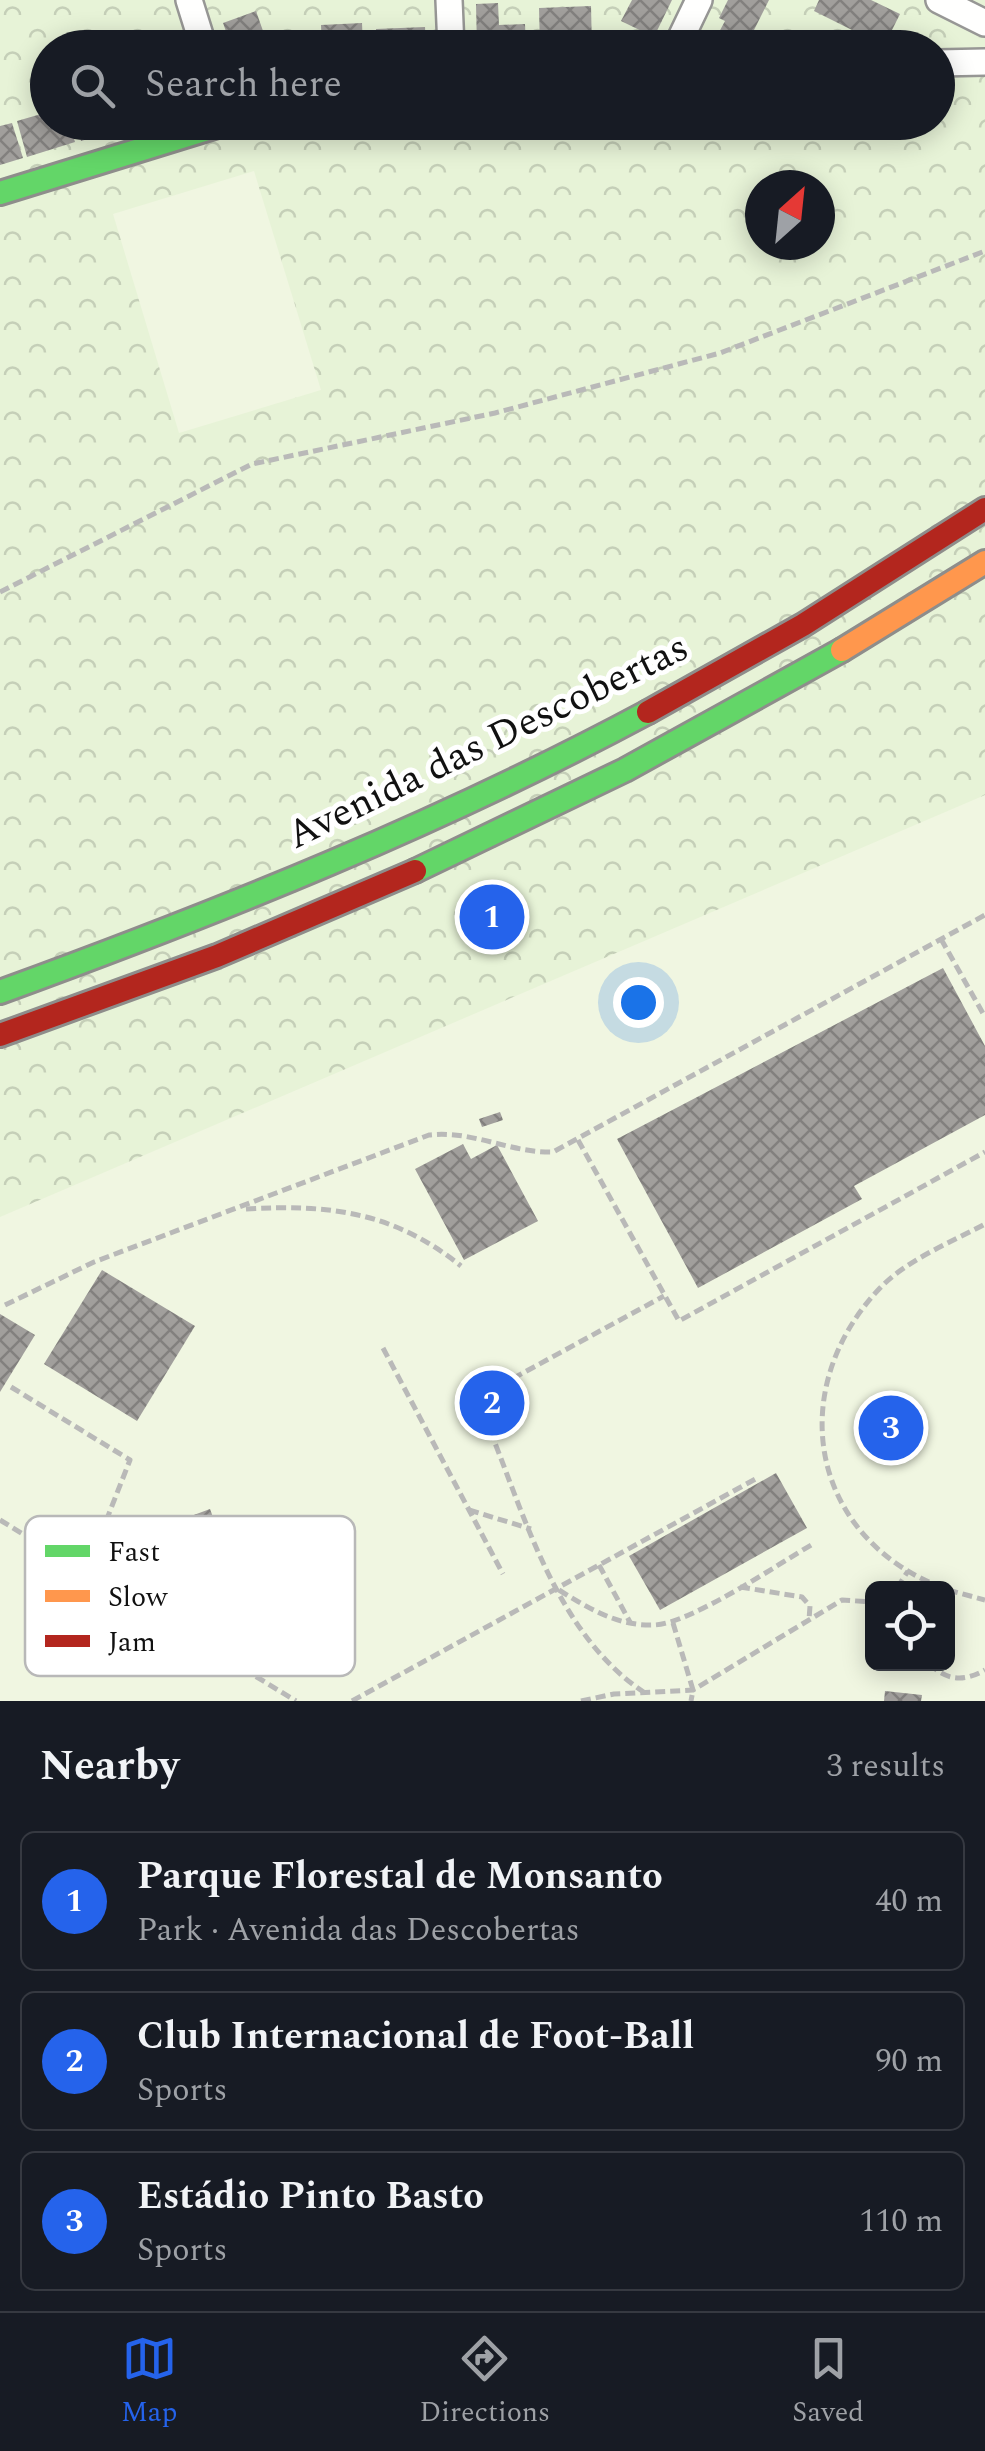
<!DOCTYPE html>
<meta charset="utf-8">
<style>
body{margin:0;font-family:Spectral,serif;background:#242831;color:#f1f3f6}
.controls{position:absolute;right:30px;bottom:30px;display:grid;overflow:hidden;border-radius:15px;box-shadow:0 5px 25px #0003}
.controls button{width:90px;height:90px;display:grid;place-items:center;padding:0;border:0;border-bottom:2px solid #363941;background:#171b24;color:#f1f3f6;font:50px sans-serif}
.compass{position:absolute;left:745px;top:170px;width:90px;height:90px;border-radius:50%;background:#171b24;box-shadow:0 5px 25px #0003;rotate:27deg}
.you{position:absolute;left:638px;top:1002px;width:35px;height:35px;margin:-25px;border:8px solid #fff;border-radius:50%;background:#1a73e8;box-shadow:0 0 0 15px #1a73e833}
.badge{display:grid;place-items:center;width:65px;height:65px;border-radius:50%;background:#2563eb;color:#fff;font-size:32px;font-weight:700}
.pin{position:absolute;translate:-50% -50%;border:5px solid #fff;box-shadow:0 2px 10px #0006}
.list{margin:0;padding:0;list-style:none}
h2{display:flex;justify-content:space-between;align-items:center;height:130px;margin:0;padding:0 40px;font-size:42px}
h2 small{font-size:32px;font-weight:400;color:#9ea1a6}
.list li{display:grid;grid-template-columns:65px 1fr auto;gap:30px;align-items:center;box-sizing:border-box;height:140px;margin:0 20px 20px;padding:0 20px;border:2px solid #363941;border-radius:15px}
.list b{display:block;font-size:38px;white-space:nowrap}
.list p{margin:0;font-size:32px;white-space:nowrap;color:#9ea1a6}
.list em{font-size:32px;font-style:normal;color:#9ea1a6}
.icon{flex:none;width:55px;height:55px;fill:none;stroke:currentColor;stroke-width:2;stroke-linecap:round;stroke-linejoin:round}
.map{position:relative;flex:none;width:985px;height:1701px;overflow:hidden}
.search{position:absolute;background:#171b24;box-shadow:0 5px 25px #0003;left:30px;right:30px;top:30px;height:110px;display:flex;align-items:center;gap:25px;box-sizing:border-box;padding:0 35px;border-radius:55px;color:#9ea1a6;font-size:38px}
.sheet{height:610px;background:#171b24}
nav{display:flex;justify-content:space-around;align-items:center;box-sizing:border-box;height:140px;border-top:2px solid #363941;background:#171b24;font-size:28px;color:#9ea1a6}
nav a{display:grid;justify-items:center;gap:5px}
nav .on{color:#2563eb}
.map>svg:first-child{display:block}
</style>
<div class="map">
<svg width="985" height="1701" viewBox="0 0 985 1701">
<defs>
<pattern id="park-crowns" width="20" height="18" patternUnits="userSpaceOnUse" patternTransform="scale(2.5)"><rect width="20" height="18" fill="#e7f3d7"/><path d="M2 6a3 3 0 1 1 6 0M12 15a3 3 0 1 1 6 0" fill="none" stroke="#c5cfb8"/></pattern>
<pattern id="building-cross-hatch" width="8" height="8" patternUnits="userSpaceOnUse" patternTransform="scale(2.5)"><rect width="8" height="8" fill="#a19f9c"/><path d="M0 0l8 8M0 8l8-8" fill="none" stroke="#82807e"/></pattern>
</defs>
<rect width="100%" height="100%" fill="#fdfcf7"/>
<path fill="url(#park-crowns)" fill-rule="evenodd" d="M 0,0 L 985,0 L 985,1701 L 0,1701 ZM 48,48 L 938,48 L 938,122 L 48,122 ZM 760,185 L 820,185 L 820,245 L 760,245 ZM 872,1588 L 948,1588 L 948,1664 L 872,1664 Z"/>
<g fill="#f0f6e1" fill-rule="evenodd">
<polygon points="254,171 321,390 179,433 113,214"/>
<path d="M 985,795 L 985,1701 L 0,1701 L 0,1217 ZM 872,1588 L 948,1588 L 948,1664 L 872,1664 Z"/>
</g>
<g fill="url(#building-cross-hatch)">
<polygon points="632,0 672,0 654,37 621,21"/>
<polygon points="728,0 769,0 745,48 718,34 725,21 719,18"/>
<polygon points="819,0 871,0 900,14 884,46 814,11"/>
<polygon points="498,3 499,25 525,24 526,48 477,48 476,4"/>
<polygon points="591,6 592,48 540,48 539,8"/>
<polygon points="256,11 269,48 232,48 223,23"/>
<polygon points="362,23 363,48 322,48 321,25"/>
<polygon points="425,27 426,48 377,48 376,29"/>
<polygon points="48,112 48,122 69,122 75,142 27,157 17,121"/>
<polygon points="76,122 127,122 129,127 81,141"/>
<polygon points="12,123 23,158 0,165 0,126"/>
<polygon points="943,968 985,1046 985,1115 854,1186 862,1199 698,1288 617,1139"/>
<polygon points="500,1112 503,1120 482,1127 479,1119"/>
<polygon points="463,1144 471,1159 497,1145 538,1221 464,1260 415,1169"/>
<polygon points="102,1270 195,1326 137,1421 44,1364"/>
<polygon points="0,1314 35,1335 0,1392"/>
<polygon points="776,1473 807,1528 660,1610 629,1556"/>
<polygon points="210,1509 229,1562 194,1574 181,1537 197,1531 191,1516"/>
<polygon points="885,1691 922,1695 921,1701 884,1701"/>
</g>
<g fill="none" stroke-linecap="round" stroke-linejoin="round">
<g stroke="#979795" stroke-width="30">
<g id="street">
<polyline points="189,0 204,48"/>
<polyline points="449,0 451,48"/>
<polyline points="939,0 985,23"/>
<polyline points="676,48 699,0"/>
<polyline points="938,63 985,62"/>
</g>
</g>
<g stroke="#8e8d8b" stroke-width="28">
<g id="fast">
<polyline points="0,193 230,122"/>
<polyline points="415,871 625,770 842,650"/>
<path d="M 0,992 C 222,911 439,824 648,712"/>
</g>
</g>
<g stroke="#8e8d8b" stroke-width="28">
<polyline id="slow" points="842,650 985,562"/>
</g>
<g stroke="#8e8d8b" stroke-width="28">
<g id="jam">
<polyline points="648,712 803,625 985,509"/>
<polyline points="0,1035 217,956 415,871"/>
</g>
</g>
<g stroke="#b9b9b8" stroke-width="5" stroke-dasharray="10 5" stroke-linecap="butt">
<polyline points="0,592 252,464 495,413 720,353 985,251"/>
<polyline points="941,939 985,1017"/>
<polyline points="578,1140 679,1321 985,1152"/>
<path d="M 246,1209 C 329,1204 394,1212 461,1266"/>
<path d="M 5,1305 L 94,1262 L 429,1135 C 473,1130 509,1153 553,1152 L 985,915"/>
<polyline points="383,1348 503,1574"/>
<polyline points="11,1387 130,1460 86,1572"/>
<polyline points="469,1510 531,1529"/>
<polyline points="0,1520 296,1701"/>
<polyline points="599,1565 631,1624"/>
<polyline points="740,1587 802,1597 810,1606 809,1620"/>
<polyline points="897,1588 908,1571"/>
<path d="M 943,1588 C 809,1537 784,1389 880,1288 C 908,1259 950,1243 985,1224"/>
<path d="M 559,1590 C 588,1608 617,1626 653,1625 C 689,1625 778,1564 813,1544"/>
<polyline points="948,1590 985,1600"/>
<polyline points="163,1619 186,1581"/>
<polyline points="673,1623 693,1690 691,1701"/>
<path d="M 929,1664 C 948,1681 963,1682 985,1670"/>
<path d="M 645,1693 C 555,1634 524,1512 485,1418 L 489,1399 L 501,1385 L 664,1296"/>
<polyline points="352,1701 759,1477"/>
<polyline points="581,1701 614,1694 693,1690 842,1600 872,1602"/>
</g>
<use href="#street" stroke="#fffffe" stroke-width="25"/>
<use href="#fast" stroke="#63d668" stroke-width="22"/>
<use href="#slow" stroke="#ff974d" stroke-width="22"/>
<use href="#jam" stroke="#b3261e" stroke-width="22"/>
</g>
<g text-anchor="middle" dominant-baseline="central" stroke-width="10" stroke-linejoin="round" paint-order="stroke">
<g font-size="40" fill="#111" stroke="#fff">
<text transform="translate(488 742) rotate(-26)">Avenida das Descobertas</text>
</g>
</g>
<rect x="25" y="1516" width="330" height="160" rx="15" fill="#fff" stroke="#b8b8b8" stroke-width="2.5"/>
<rect x="45" y="1545" width="45" height="12" fill="#63d668"/>
<rect x="45" y="1590" width="45" height="12" fill="#ff974d"/>
<rect x="45" y="1635" width="45" height="12" fill="#b3261e"/>
<g font-size="28" fill="#111">
<text x="108" y="1561">Fast</text>
<text x="108" y="1606">Slow</text>
<text x="108" y="1651">Jam</text>
</g>
</svg>
<div class="controls">
<button><svg class="icon" aria-label="locate" viewBox="0 0 24 24"><circle cx="12" cy="12" r="6"/><path d="M12 2v4M12 18v4M2 12h4M18 12h4"/></svg></button>
</div>
<svg class="compass" viewBox="-18 -18 36 36"><path d="M0-13l5 13h-10z" fill="#e53935"/><path d="M0 13l5-13h-10z" fill="#9ea1a6"/></svg>
<div class="you"></div>
<div class="pin badge" style="left:492px;top:917px">1</div>
<div class="pin badge" style="left:492px;top:1403px">2</div>
<div class="pin badge" style="left:891px;top:1428px">3</div>
<div class="search"><svg class="icon" aria-label="search" viewBox="0 0 24 24"><circle cx="10" cy="10" r="6"/><path d="M15 15l6 6"/></svg>Search here</div>
</div>
<section class="sheet">
<h2>Nearby<small>3 results</small></h2>
<ul class="list">
<li><span class="badge">1</span><div><b>Parque Florestal de Monsanto</b><p>Park · Avenida das Descobertas</p></div><em>40 m</em></li>
<li><span class="badge">2</span><div><b>Club Internacional de Foot-Ball</b><p>Sports</p></div><em>90 m</em></li>
<li><span class="badge">3</span><div><b>Estádio Pinto Basto</b><p>Sports</p></div><em>110 m</em></li>
</ul>
</section>
<nav>
<a class="on"><svg class="icon" aria-label="map" viewBox="0 0 24 24"><path d="M3 6l6-2 6 2 6-2v14l-6 2-6-2-6 2zM9 4v14M15 6v14"/></svg>Map</a>
<a><svg class="icon" aria-label="directions" viewBox="0 0 24 24"><path d="M12 3l9 9-9 9-9-9zM9 14v-3h6M13 9l2 2-2 2"/></svg>Directions</a>
<a><svg class="icon" aria-label="saved" viewBox="0 0 24 24"><path d="M7 4h10v16l-5-4-5 4z"/></svg>Saved</a>
</nav>
